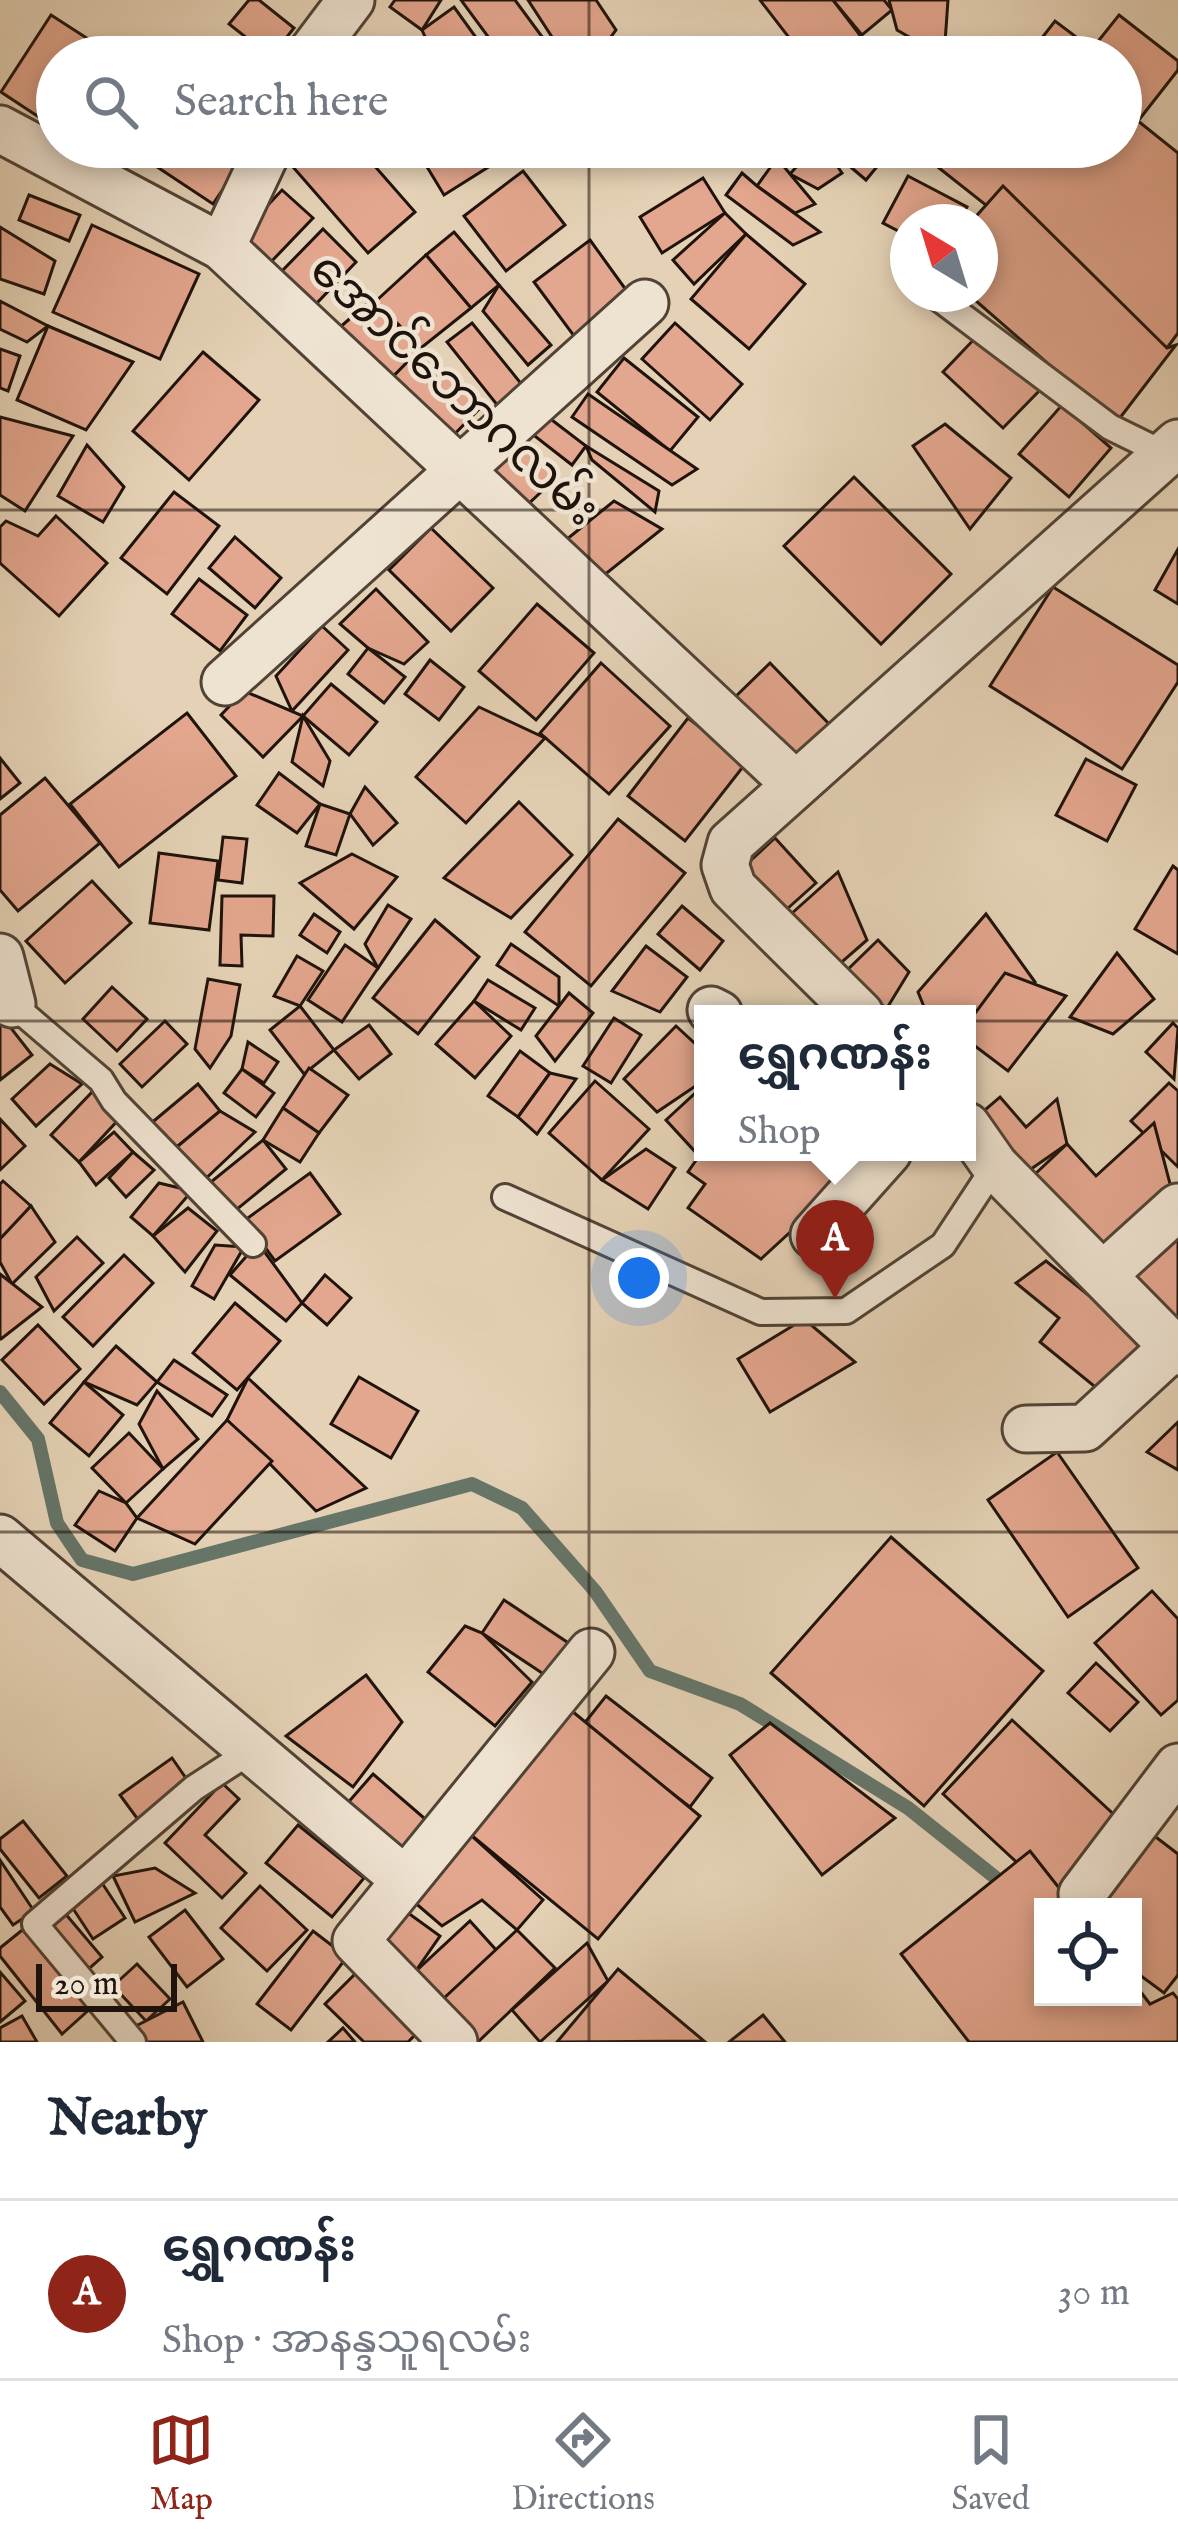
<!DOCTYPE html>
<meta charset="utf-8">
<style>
body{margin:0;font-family:"IM FELL English","Noto Sans Myanmar",serif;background:#f2f2f3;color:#1f2937}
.controls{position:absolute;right:36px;bottom:36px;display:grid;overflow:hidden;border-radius:0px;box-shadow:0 6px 18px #0003}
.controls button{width:108px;height:108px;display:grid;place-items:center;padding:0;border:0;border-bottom:3px solid #e0e1e3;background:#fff;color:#1f2937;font:60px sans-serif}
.compass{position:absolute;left:890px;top:204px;width:108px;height:108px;border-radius:50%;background:#fff;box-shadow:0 6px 18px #0003;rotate:322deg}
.scale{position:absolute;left:36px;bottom:30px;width:141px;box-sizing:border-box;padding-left:12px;border:6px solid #1f130b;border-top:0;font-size:33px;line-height:42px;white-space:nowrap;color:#1f130b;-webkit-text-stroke:9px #eee2d0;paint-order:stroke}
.you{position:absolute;left:639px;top:1278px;width:42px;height:42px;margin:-30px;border:9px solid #fff;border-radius:50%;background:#1a73e8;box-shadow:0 0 0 18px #1a73e833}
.badge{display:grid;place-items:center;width:78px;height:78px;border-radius:50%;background:#8f2418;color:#fff;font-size:39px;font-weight:700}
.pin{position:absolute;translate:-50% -99px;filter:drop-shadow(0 3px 6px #0008)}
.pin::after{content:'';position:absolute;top:63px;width:42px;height:36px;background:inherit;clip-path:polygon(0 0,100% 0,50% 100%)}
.popup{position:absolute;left:694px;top:1005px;width:282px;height:156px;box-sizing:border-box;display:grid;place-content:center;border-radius:0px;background:#fff;filter:drop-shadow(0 3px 9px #0005);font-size:39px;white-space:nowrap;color:#747a83}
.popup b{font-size:45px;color:#1f2937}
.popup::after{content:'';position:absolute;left:50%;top:100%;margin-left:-24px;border:24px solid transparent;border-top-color:#fff}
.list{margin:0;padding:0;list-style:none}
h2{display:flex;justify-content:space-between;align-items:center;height:156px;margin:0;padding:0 48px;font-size:51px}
h2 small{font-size:39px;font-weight:400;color:#747a83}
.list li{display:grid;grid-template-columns:78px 1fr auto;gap:36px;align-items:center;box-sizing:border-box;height:180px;padding:0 48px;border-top:3px solid #e0e1e3}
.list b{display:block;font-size:45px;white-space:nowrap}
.list p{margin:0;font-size:39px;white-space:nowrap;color:#747a83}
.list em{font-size:39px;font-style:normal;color:#747a83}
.icon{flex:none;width:66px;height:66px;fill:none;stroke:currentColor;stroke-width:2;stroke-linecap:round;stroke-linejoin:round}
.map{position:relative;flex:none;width:1178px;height:2042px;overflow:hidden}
.search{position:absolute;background:#fff;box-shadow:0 6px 18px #0003;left:36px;right:36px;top:36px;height:132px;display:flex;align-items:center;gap:30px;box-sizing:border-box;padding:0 42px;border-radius:66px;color:#747a83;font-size:45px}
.sheet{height:336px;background:#fff}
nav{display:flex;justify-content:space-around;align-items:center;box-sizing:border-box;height:168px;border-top:3px solid #e0e1e3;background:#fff;font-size:33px;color:#747a83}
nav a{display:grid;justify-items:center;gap:6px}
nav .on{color:#8f2418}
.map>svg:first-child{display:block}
</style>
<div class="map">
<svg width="1178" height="2042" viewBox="0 0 1178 2042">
<rect width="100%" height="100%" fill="#e5d2b6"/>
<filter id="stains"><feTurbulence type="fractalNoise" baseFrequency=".00167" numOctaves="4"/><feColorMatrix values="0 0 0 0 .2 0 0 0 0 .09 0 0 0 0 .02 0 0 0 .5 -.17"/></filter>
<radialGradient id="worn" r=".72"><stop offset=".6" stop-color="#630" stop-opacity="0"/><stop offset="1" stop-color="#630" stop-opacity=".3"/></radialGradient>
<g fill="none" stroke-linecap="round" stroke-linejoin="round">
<polyline stroke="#66766a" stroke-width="14" points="0,1392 38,1439 57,1523 82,1560 133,1574 472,1484 522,1508 595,1591 650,1671 740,1704 908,1808 1011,1890"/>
</g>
<g fill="#e3a68e" stroke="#1f130b" stroke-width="3">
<polygon points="249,0 259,0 294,28 271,57 229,24"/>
<polygon points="395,0 441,0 422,30 390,7"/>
<polygon points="461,0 515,0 557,57 503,57"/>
<polygon points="528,0 596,0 616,30 605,45 565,57"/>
<polygon points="760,0 833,0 869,47 856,57 804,57"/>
<polygon points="833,0 884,0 892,10 862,35"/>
<polygon points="889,0 948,0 944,57 897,30"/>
<polygon points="454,7 490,57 434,57 422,30"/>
<polygon points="51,15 116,57 57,57 57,129 1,92"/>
<polygon points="1119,15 1178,61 1178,70 1138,121 1178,153 1178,333 1167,348 939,168 955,147 1121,147 1121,57 1027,57 1055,21 1092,49"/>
<polygon points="216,43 236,57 214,57"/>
<polygon points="605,45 624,57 597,57"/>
<polygon points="127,147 251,147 213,204"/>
<polygon points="301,147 358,147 415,212 368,253 286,159"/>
<polygon points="370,147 395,147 382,159"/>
<polygon points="415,147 489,147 498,161 444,195"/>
<polygon points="814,147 824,147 842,173 818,189 790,174"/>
<polygon points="827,147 860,147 880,163 866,180"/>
<polygon points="777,158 790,174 815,204 795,213 757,186"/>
<polygon points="523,171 565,225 506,271 464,216"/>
<polygon points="742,173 757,186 820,232 793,245 726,195"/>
<polygon points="908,176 967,207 959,222 908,222 908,236 883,223"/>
<polygon points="703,178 725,213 662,253 640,217"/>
<polygon points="1003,186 1167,348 1176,345 1116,423 968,294 980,294 980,222 971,222"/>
<polygon points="282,190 313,218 270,263 240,235"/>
<polygon points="29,195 80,215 69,241 19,220"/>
<polygon points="725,213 746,234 694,284 673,260"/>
<polygon points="92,225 199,274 160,359 53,312"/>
<polygon points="0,227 55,261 44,294 0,279"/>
<polygon points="323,229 356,262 315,305 281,272"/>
<polygon points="454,232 499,285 471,308 426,255"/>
<polygon points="746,234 805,284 749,349 691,299"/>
<polygon points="590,240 629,294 574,336 534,282"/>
<polygon points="426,255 471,308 421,348 376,301"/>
<polygon points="499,285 551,345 528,365 483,311"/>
<polygon points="371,300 421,348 379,391 330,336"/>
<polygon points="0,301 48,326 27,342 0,329"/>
<polygon points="472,323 523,386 498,406 447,342"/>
<polygon points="675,323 742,384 710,420 642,359"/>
<polygon points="48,326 133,362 86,430 17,400"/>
<polygon points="979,334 1040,390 1003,428 943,372"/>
<polygon points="421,348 481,407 439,450 379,391"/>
<polygon points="0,349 20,356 8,391 0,388"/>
<polygon points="203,352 259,400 189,480 133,431"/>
<polygon points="624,358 698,417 670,451 597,392"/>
<polygon points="588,394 697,469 672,485 572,417"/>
<polygon points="1062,405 1111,448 1069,497 1019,454"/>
<polygon points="0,417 73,436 25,511 0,495"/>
<polygon points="548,417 586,446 572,465 527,430"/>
<polygon points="945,424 1011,478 970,529 913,446"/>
<polygon points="518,437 556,478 524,508 486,467"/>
<polygon points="87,445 124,487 103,522 58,496"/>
<polygon points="586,446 659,491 655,512 592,460"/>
<polygon points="854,477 951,574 881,644 784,546"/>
<polygon points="174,492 219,526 167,594 121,558"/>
<polygon points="614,501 662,529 588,588 556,548"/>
<polygon points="56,516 107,563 59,616 0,563 0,527 6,521 38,536"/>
<polygon points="431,528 493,588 451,631 389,570"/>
<polygon points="235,537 281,578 255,608 209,568"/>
<polygon points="1178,549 1178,604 1155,590"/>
<polygon points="199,579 247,615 220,651 172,614"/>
<polygon points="1053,587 1178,665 1178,682 1122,769 990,686"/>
<polygon points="376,589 428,642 404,664 368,648 340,624"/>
<polygon points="537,604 594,653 536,720 479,671"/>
<polygon points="322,626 348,650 292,711 276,676"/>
<polygon points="368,648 405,677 384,703 348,674"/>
<polygon points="430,660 464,687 439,720 405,694"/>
<polygon points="601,663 670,726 609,794 540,733"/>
<polygon points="770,663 831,726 791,764 731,701"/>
<polygon points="331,684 377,722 349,755 303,716"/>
<polygon points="244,691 303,716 263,757 221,715"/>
<polygon points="479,707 545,738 466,823 416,777"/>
<polygon points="187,713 236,776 119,867 70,804"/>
<polygon points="303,716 330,761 323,786 292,762"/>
<polygon points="688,718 746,763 685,841 628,796"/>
<polygon points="0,758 20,783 0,799"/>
<polygon points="1086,759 1136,785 1107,841 1056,815"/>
<polygon points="279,773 320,804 297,833 257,805"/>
<polygon points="45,778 100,843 18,911 0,890 0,815"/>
<polygon points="365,787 397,823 373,845 350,814"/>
<polygon points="519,802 572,855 511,918 444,878"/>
<polygon points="320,804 350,814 336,855 306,846"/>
<polygon points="618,819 685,873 591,986 525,932"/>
<polygon points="223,837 247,839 242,883 218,880"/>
<polygon points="775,838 816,883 777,918 736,874"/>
<polygon points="159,853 218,861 209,930 150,923"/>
<polygon points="352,854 397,877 354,929 300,883"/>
<polygon points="1173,866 1178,870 1178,954 1135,929"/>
<polygon points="838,872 867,940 827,975 781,923"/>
<polygon points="92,881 131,923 65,983 26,941"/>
<polygon points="222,896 274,896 273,936 241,935 242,966 220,965"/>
<polygon points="388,905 411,919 378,968 365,944"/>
<polygon points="682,906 723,941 700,970 658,934"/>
<polygon points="314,914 340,932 327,953 300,935"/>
<polygon points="986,914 1035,982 967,1029 967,1014 927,1014 918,992"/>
<polygon points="435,920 479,957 418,1034 373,998"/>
<polygon points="878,940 909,972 887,1008 838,979"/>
<polygon points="511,944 559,977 559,1006 497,965"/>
<polygon points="345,945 378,968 342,1022 308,1000"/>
<polygon points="646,946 687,977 660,1012 612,991"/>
<polygon points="1117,953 1154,999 1113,1034 1070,1017"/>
<polygon points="297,956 323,971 300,1006 274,996"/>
<polygon points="1005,973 1066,996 1008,1071 967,1040 967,1024"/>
<polygon points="208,979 240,985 231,1036 210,1068 195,1049"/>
<polygon points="488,980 535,1008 521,1030 474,1001"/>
<polygon points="112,987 147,1019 117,1051 83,1019"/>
<polygon points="569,993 593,1013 555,1061 536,1036"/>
<polygon points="474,1001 511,1036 475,1078 436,1044"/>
<polygon points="300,1006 334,1050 304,1074 270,1030"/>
<polygon points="0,1014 32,1055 0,1080"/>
<polygon points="614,1018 641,1035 611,1083 583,1066"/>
<polygon points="165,1021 187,1044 142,1087 120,1064"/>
<polygon points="1173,1023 1178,1028 1174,1079 1146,1052"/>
<polygon points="369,1025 391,1054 359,1079 334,1050"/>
<polygon points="676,1026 703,1051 703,1081 657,1112 624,1079"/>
<polygon points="248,1042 278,1062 264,1083 242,1069"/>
<polygon points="520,1051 550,1073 518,1117 488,1096"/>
<polygon points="50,1064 82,1084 36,1126 12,1099"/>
<polygon points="309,1068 348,1095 319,1133 283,1108"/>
<polygon points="242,1069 274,1093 256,1117 224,1093"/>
<polygon points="550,1073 576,1079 537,1134 518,1117"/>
<polygon points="595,1081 649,1129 602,1180 549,1133"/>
<polygon points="1169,1083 1178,1091 1178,1167 1131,1121"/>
<polygon points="198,1084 220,1111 172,1151 149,1125"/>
<polygon points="703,1086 703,1152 821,1152 847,1180 761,1259 688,1208 705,1184 688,1172 699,1156 666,1120"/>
<polygon points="94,1090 121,1117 79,1162 51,1135"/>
<polygon points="1000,1097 1026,1127 1057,1099 1067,1144 1021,1176 972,1121"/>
<polygon points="283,1108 319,1133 300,1162 263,1140"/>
<polygon points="220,1111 255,1132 200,1184 172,1151"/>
<polygon points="0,1119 25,1146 0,1170"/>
<polygon points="1154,1123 1173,1195 1106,1256 1033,1176 1067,1144 1096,1176"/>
<polygon points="114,1132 133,1152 96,1185 79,1162"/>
<polygon points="263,1140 286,1169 230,1215 206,1186"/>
<polygon points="646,1149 675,1168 648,1209 602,1180"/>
<polygon points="133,1152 154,1170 126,1197 109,1178"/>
<polygon points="310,1173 340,1214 275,1261 245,1220"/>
<polygon points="3,1181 31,1206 0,1241 0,1184"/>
<polygon points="159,1183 192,1191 153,1236 131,1217"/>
<polygon points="31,1206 55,1242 12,1284 0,1262 0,1239"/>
<polygon points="188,1208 217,1231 185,1272 153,1236"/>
<polygon points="1178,1235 1178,1328 1131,1274"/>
<polygon points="77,1237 103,1263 54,1311 36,1277"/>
<polygon points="258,1243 302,1303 286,1321 230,1275"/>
<polygon points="215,1245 244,1247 214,1299 192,1286"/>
<polygon points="124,1255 153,1283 93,1346 63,1317"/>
<polygon points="1046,1261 1148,1343 1105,1395 1040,1342 1059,1318 1016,1283"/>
<polygon points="0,1274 42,1307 1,1339 0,1338"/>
<polygon points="325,1275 351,1298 327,1325 302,1303"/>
<polygon points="235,1303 280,1341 237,1390 193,1353"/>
<polygon points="804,1319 855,1362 770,1412 738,1359"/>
<polygon points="38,1325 80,1369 44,1404 2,1360"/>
<polygon points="116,1346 157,1382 137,1405 84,1382"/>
<polygon points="174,1360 227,1395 212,1416 157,1382"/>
<polygon points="359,1377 418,1411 391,1458 331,1424"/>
<polygon points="248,1378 366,1488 316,1511 227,1420"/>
<polygon points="84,1382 123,1415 89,1456 50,1423"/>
<polygon points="157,1391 198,1439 163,1469 139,1424"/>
<polygon points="227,1420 272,1461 195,1544 137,1518"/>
<polygon points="1178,1422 1178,1470 1147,1452"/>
<polygon points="129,1433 163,1469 126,1503 92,1468"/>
<polygon points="1057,1452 1138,1568 1068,1617 988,1500"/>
<polygon points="99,1491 126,1503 137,1518 115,1551 75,1525"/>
<polygon points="891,1537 1043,1671 924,1806 771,1673"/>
<polygon points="1152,1591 1178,1619 1178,1700 1161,1715 1095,1643"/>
<polygon points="504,1600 570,1644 548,1677 482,1633"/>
<polygon points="465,1626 482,1633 532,1682 495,1726 428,1672"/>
<polygon points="1096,1663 1138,1702 1110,1731 1068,1693"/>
<polygon points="366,1675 402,1722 353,1787 286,1736"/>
<polygon points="606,1696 712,1778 690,1807 583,1725"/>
<polygon points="567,1707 700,1816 598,1939 465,1830"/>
<polygon points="1012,1720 1122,1822 1053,1896 943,1794"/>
<polygon points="770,1723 895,1818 822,1875 730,1755"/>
<polygon points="172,1758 190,1784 139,1821 120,1795"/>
<polygon points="373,1774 431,1824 404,1856 345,1806"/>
<polygon points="222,1783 239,1799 205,1835 246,1873 222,1898 165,1843"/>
<polygon points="23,1821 67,1876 39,1898 0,1849 0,1839"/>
<polygon points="298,1825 364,1878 332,1917 266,1863"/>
<polygon points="1144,1828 1178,1854 1178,1975 1164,1993 1133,1970 1133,1907 1084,1907"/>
<polygon points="465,1830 543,1900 517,1930 482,1900 442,1926 406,1895"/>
<polygon points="1030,1851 1074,1907 1043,1907 1043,1997 1133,1997 1133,1982 1150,2004 1173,1993 1178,1999 1178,2042 969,2042 901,1954"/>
<polygon points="0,1860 34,1911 13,1925 0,1907"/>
<polygon points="155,1868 195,1893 135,1922 113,1876"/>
<polygon points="102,1883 125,1918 93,1939 70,1904"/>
<polygon points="260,1886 307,1930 267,1971 221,1928"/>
<polygon points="185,1910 223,1959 187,1987 149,1937"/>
<polygon points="404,1910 440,1936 415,1972 378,1946"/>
<polygon points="63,1911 102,1957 84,1973 44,1926"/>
<polygon points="470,1921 497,1951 442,2000 415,1972"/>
<polygon points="31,1923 92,2007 62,2034 0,1956 0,1948"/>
<polygon points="517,1930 555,1968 479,2041 442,2000"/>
<polygon points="313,1931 347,1957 291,2030 257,2004"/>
<polygon points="587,1943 608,1981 540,2042 512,2010"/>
<polygon points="137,1964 170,1999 146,2021 113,1986"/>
<polygon points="618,1969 704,2041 557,2042"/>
<polygon points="359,1970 420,2030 408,2042 364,2042 325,2004"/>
<polygon points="0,1972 25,2001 0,2022"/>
<polygon points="183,2002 203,2042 144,2042 132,2028"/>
<polygon points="763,2015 785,2042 729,2042"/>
<polygon points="22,2016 37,2042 0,2042 0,2028"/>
<polygon points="343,2028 355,2042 328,2042"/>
</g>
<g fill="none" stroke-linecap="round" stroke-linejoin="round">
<g stroke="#504336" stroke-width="30">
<g id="lane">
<polyline points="933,294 1110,427 1163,453"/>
<polyline points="12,1004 101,1080 114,1101 253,1244"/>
<polyline points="505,1197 761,1312 846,1311 943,1245 995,1166"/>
<polyline points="133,2042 35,1924 194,1788 251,1751"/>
</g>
</g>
<g stroke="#504336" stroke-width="51">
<g id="street">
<polyline points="308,57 351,0"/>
<polyline points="0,129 222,247 795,784"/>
<polyline points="222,247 269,147"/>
<polyline points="225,682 645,303"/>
<polyline points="0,957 12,1004"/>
<polyline points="711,1010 719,1014"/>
<polyline points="860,1014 733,888 725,865 731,843 1178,443"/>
<polyline points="967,1126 995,1166 1178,1352"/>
<polyline points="814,1235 888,1152"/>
<polyline points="1103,1275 1178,1207"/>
<polyline points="1026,1429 1085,1428 1173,1347"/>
<polyline points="0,1538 405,1880"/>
<polyline points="1082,1894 1178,1767"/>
<polyline points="454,2042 356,1941 591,1652"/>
</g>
</g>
<use href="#lane" stroke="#eee2d0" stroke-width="24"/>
<use href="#street" stroke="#eee2d0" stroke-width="45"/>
</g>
<path fill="none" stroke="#1f130b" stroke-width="3" stroke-opacity="0.55" d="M 589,0 L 589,57M 589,147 L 589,2042M 0,510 L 1178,510M 0,1021 L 1178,1021M 0,1532 L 1178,1532"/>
<g text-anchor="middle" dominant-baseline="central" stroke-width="9" stroke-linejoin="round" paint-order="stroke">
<g font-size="48" fill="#1f130b" stroke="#eee2d0">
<text transform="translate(453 391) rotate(43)">အောင်ဘောဂလမ်း</text>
</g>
</g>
<rect width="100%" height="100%" filter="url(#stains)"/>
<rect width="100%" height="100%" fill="url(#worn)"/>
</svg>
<div class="controls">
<button><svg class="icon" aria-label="locate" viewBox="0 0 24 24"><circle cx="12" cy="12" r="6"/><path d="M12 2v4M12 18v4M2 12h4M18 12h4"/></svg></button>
</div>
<svg class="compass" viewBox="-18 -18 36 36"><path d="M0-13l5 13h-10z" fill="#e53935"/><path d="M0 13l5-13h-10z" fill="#747a83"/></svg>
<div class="scale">20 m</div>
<div class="you"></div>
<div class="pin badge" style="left:835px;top:1299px">A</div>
<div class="popup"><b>ရွှေဂဏန်း</b>Shop</div>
<div class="search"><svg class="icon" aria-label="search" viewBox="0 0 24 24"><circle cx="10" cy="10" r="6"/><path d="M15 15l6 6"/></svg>Search here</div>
</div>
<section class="sheet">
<h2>Nearby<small></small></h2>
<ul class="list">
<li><span class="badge">A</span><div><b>ရွှေဂဏန်း</b><p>Shop · အာနန္ဒသူရလမ်း</p></div><em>30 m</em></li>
</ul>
</section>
<nav>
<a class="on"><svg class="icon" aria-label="map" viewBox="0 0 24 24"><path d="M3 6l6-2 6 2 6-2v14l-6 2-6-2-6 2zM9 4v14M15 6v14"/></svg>Map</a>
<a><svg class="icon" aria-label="directions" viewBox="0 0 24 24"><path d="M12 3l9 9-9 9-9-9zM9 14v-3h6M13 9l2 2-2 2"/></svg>Directions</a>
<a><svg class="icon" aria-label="saved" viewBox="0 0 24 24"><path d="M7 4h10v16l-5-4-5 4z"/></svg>Saved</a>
</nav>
